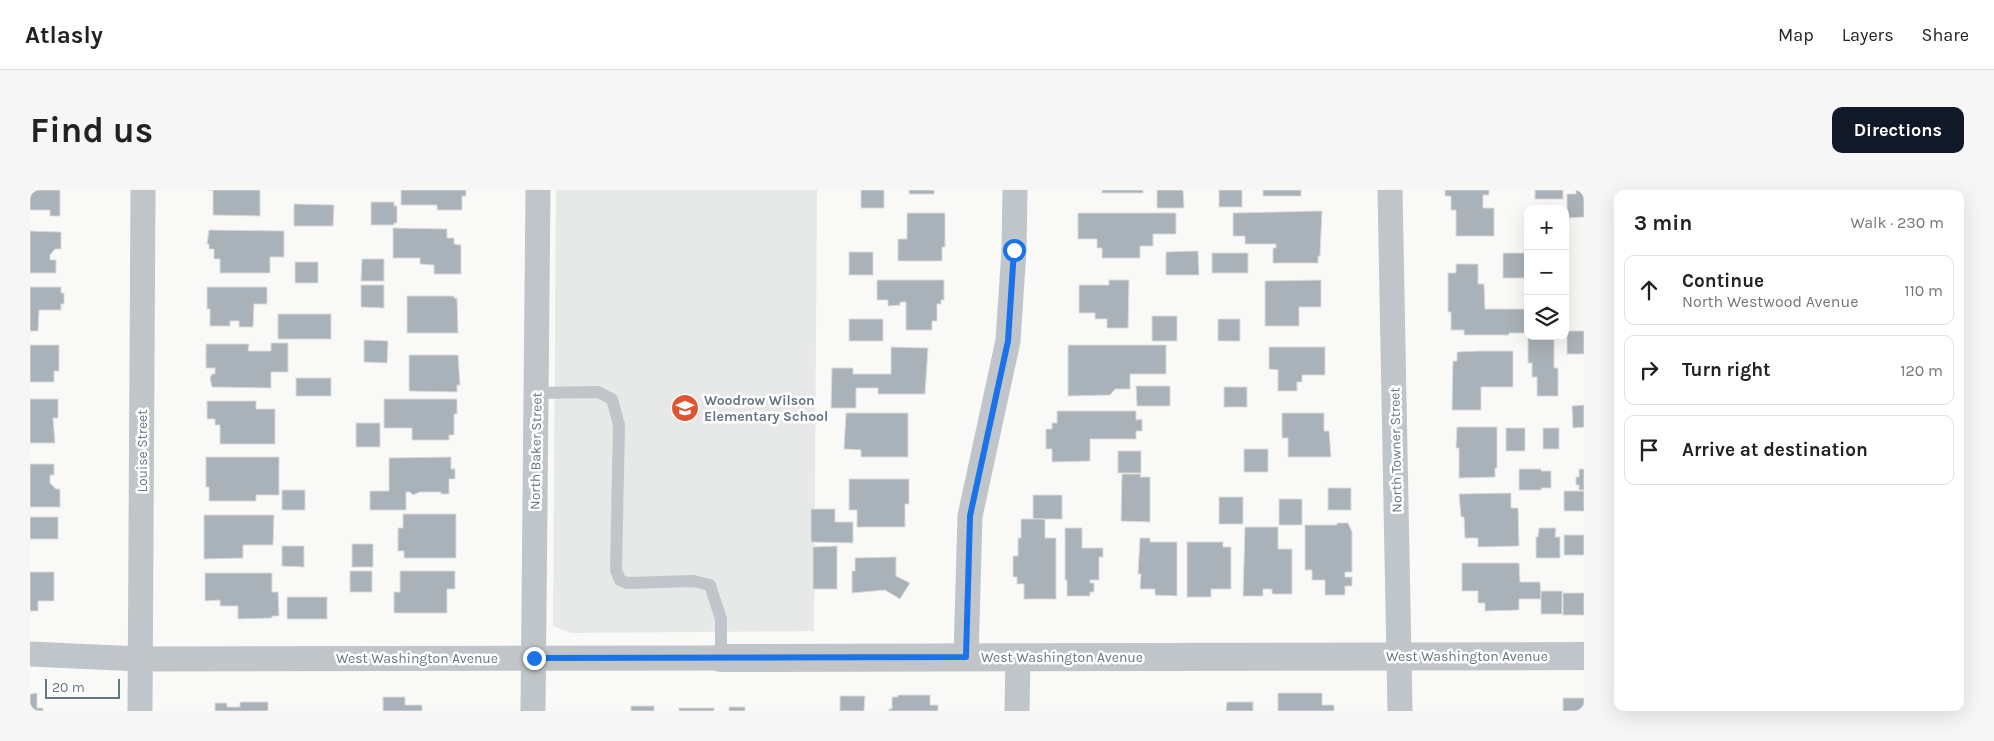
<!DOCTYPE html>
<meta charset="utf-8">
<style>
body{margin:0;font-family:Karla,sans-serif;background:#f6f6f6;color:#222}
.controls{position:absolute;right:15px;top:15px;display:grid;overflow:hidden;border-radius:10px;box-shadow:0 5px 20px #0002}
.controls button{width:45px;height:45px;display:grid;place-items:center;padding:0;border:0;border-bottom:1px solid #e0e0e0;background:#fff;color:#222;font:25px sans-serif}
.scale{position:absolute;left:15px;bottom:12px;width:75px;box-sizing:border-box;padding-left:5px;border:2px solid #657681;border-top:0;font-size:14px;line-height:18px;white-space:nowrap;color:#657681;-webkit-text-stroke:4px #fff;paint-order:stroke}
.stop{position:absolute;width:15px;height:15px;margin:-11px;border:4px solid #1a73e8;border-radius:50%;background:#fff}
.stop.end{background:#1a73e8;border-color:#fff;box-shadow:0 1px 5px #0008}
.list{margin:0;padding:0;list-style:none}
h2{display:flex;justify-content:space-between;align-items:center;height:65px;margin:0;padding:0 20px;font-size:21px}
h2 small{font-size:16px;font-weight:400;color:#767676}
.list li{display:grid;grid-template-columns:32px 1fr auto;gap:15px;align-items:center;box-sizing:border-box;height:70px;margin:0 10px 10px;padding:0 10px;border:1px solid #e0e0e0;border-radius:10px}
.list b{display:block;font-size:19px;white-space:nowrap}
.list p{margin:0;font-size:16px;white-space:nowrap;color:#767676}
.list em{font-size:16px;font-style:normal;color:#767676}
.icon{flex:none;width:28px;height:28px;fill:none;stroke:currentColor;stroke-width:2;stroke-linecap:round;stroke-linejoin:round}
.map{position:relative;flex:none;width:1554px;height:521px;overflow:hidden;border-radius:10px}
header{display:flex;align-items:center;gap:30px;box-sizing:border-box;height:70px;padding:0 25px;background:#fff;border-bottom:1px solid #e0e0e0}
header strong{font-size:24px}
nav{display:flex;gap:28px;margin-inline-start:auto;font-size:18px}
.intro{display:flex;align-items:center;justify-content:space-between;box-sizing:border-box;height:120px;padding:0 30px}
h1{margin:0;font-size:35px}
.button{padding:12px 22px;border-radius:10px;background:#111827;color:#fff;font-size:18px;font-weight:700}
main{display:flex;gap:30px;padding:0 30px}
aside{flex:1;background:#fff;border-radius:10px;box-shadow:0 5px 20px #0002}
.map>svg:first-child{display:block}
</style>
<header>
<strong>Atlasly</strong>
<nav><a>Map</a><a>Layers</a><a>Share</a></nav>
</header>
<div class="intro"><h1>Find us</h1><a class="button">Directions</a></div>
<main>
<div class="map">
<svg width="1554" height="521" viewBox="0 0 1554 521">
<rect width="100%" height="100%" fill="#f9f9f7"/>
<polygon fill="#e7e8e8" points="526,0 787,0 784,441 541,443 523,436"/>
<g fill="#a9b2b8" stroke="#dbdbd9">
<polygon points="0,0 30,0 30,26 20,26 20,20 0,20"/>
<polygon points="178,0 230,0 230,26 183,25 183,0"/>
<polygon points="371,0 436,0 436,6 432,6 432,20 407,20 407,15 371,15"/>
<rect x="831" y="0" width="23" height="18"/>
<rect x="879" y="0" width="25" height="4"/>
<rect x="1072" y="0" width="41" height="3"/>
<polygon points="1127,0 1153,0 1154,18 1127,18"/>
<rect x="1189" y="0" width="23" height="17"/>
<rect x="1233" y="0" width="38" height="6"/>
<polygon points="1415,0 1459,0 1459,5 1453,5 1453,18 1464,18 1464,46 1426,46 1426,20 1421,20 1421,6 1415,6"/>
<rect x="1505" y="0" width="28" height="9"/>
<polygon points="1546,0 1554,0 1554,27 1537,28 1537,4 1546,4"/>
<polygon points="341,12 364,12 364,16 367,16 367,33 364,33 364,35 341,35"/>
<polygon points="264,14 304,15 303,36 264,36"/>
<polygon points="1292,21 1290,66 1288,66 1288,73 1243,73 1243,58 1246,58 1246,54 1215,54 1215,46 1203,46 1203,23"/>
<polygon points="877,23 915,23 915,57 912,57 912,71 868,71 868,49 877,49"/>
<polygon points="1048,23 1146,23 1146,44 1123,44 1123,56 1110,56 1110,68 1072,68 1072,58 1067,58 1067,49 1048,49"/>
<polygon points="363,38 417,39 417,48 424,48 424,54 431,55 431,84 404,84 404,75 390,74 390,68 363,68"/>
<polygon points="179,40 254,41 254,67 240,67 240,83 190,83 190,69 184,69 184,59 179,59 179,54 177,54"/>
<polygon points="0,41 31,42 31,59 25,59 20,65 20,70 26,70 26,83 0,83"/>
<polygon points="1168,61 1169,85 1136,85 1136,62"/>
<rect x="819" y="62" width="24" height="23"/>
<rect x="1182" y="63" width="36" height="20"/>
<rect x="1473" y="63" width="25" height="25"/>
<polygon points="332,69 354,69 354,91 331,91"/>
<rect x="265" y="72" width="23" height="21"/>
<polygon points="1426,74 1448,74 1448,94 1454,94 1455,119 1498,119 1498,143 1479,143 1479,145 1434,145 1434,140 1421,140 1421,122 1418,122 1418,83 1426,83"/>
<polygon points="847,90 914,90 914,110 911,110 911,114 907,114 907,131 902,131 902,140 876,140 876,112 870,112 870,115 858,116 858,110 847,110"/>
<polygon points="1079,90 1099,90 1098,138 1077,138 1077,129 1065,129 1065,123 1049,123 1049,95 1079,95"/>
<polygon points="1291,90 1291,117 1269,117 1269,136 1235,136 1235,91"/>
<polygon points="331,95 354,95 354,118 331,117"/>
<polygon points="0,97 31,97 31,103 34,103 34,114 31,114 31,120 9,120 8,141 0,141"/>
<polygon points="177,97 237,97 237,114 224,114 223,137 209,137 209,131 200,131 200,136 180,136 180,119 177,119"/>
<polygon points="377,106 424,106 424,108 427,108 428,143 377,143"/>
<rect x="248" y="124" width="53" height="25"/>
<rect x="1122" y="126" width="25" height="25"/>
<rect x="819" y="129" width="34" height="22"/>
<rect x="1188" y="129" width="22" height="22"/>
<rect x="1537" y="141" width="17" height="23"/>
<polygon points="1498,147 1524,147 1524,178 1528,178 1528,206 1507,206 1507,187 1502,187 1502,173 1498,173"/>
<polygon points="334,150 358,151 357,173 334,172"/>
<polygon points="241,153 258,153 258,182 241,182 241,198 182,197 180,188 182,184 185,184 185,178 176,178 176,154 219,154 218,161 241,161"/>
<polygon points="0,155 29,155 29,181 24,181 24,192 0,192"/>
<polygon points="1038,155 1136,155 1136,184 1100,184 1100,199 1085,199 1080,205 1038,206"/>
<polygon points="861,157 898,158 895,204 848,204 848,198 826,198 826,218 801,218 802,178 823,178 823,184 861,184"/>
<polygon points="1239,157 1295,157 1295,185 1272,185 1272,192 1267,192 1267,201 1248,201 1248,180 1239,179"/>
<polygon points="1449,161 1483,161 1483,197 1451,197 1451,220 1422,220 1423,171 1427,171 1427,162"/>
<polygon points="379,165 428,165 430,195 427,195 427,202 379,201"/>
<rect x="266" y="188" width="35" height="18"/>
<polygon points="1106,196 1140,196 1140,216 1107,216"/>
<rect x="1194" y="197" width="23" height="20"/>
<polygon points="0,209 28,209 28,228 23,228 25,253 0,253"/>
<polygon points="354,209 427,209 427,224 424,224 424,245 419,245 419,250 382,250 382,238 354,238"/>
<polygon points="177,211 226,211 226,219 245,219 245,254 190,254 190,235 185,235 185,229 177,229"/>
<polygon points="1554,215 1554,237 1543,238 1542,216"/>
<polygon points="1027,221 1106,221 1106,230 1112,229 1112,241 1106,241 1106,249 1060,249 1060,271 1022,272 1022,259 1016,259 1016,239 1022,239 1022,233 1027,233"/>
<polygon points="816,223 878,223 878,267 831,267 831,260 814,259"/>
<polygon points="1252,223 1294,223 1294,241 1299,241 1301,267 1258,267 1258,248 1252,248"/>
<rect x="326" y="233" width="24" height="24"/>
<polygon points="1427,237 1467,237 1467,278 1465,278 1465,287 1429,288 1429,258 1426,258"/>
<rect x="1476" y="238" width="19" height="23"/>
<rect x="1513" y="238" width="16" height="21"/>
<rect x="1214" y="259" width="24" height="23"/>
<rect x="1088" y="261" width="23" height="22"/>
<polygon points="176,267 249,267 249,305 226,305 226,311 179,311 179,297 176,297"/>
<polygon points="421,267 421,279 425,279 425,289 419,289 419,304 411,304 411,302 390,302 383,305 380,302 376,302 376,320 340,320 340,301 359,301 359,268"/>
<polygon points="0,274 24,274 24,285 20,285 20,293 26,299 30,299 30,317 0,317"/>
<polygon points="1489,279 1511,279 1511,281 1521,281 1521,298 1511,298 1511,300 1489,300"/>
<polygon points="1549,279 1554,279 1554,300 1549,300 1549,295 1546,295 1546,287 1549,287"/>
<polygon points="1092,284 1111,284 1110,287 1120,287 1120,332 1091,331"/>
<polygon points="819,289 879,289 879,314 875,314 875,337 827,337 827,320 819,320"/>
<rect x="1298" y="298" width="23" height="22"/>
<rect x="252" y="300" width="23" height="20"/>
<rect x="1534" y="301" width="20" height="20"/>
<polygon points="1481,303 1481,318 1488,318 1489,356 1448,357 1448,348 1435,348 1434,327 1431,327 1429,304"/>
<rect x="1003" y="305" width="29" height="24"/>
<rect x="1189" y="307" width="24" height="27"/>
<rect x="1249" y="309" width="23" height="26"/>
<polygon points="781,319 805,319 805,332 823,332 823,353 781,352"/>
<polygon points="373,324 426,324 426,368 374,368 374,361 368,361 368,338 373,338"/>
<polygon points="174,325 244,325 243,355 213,355 213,368 174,369"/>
<rect x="0" y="327" width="28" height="22"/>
<polygon points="991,329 1015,329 1015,348 1026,348 1026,409 994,409 994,394 987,394 987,387 983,387 983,366 988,366 988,348 991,348"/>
<polygon points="1307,333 1318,333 1322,342 1322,382 1315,382 1315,387 1322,387 1322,396 1315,396 1315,405 1295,405 1295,390 1282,390 1282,380 1275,380 1275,335 1307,335"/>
<polygon points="1215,337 1248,337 1248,359 1262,359 1262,404 1242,404 1242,399 1233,399 1233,406 1213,406"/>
<polygon points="1035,338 1052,338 1052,358 1073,358 1073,367 1069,367 1069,390 1060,390 1060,393 1064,393 1064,402 1060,402 1060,406 1037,406 1037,390 1035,390"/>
<polygon points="1509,338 1526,338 1525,347 1530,347 1530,368 1506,368 1506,347 1508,347"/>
<rect x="1534" y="345" width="20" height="20"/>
<polygon points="1110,348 1120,348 1120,352 1147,352 1147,406 1125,405 1125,399 1110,399 1111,384 1108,384"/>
<polygon points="1157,352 1193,352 1193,357 1201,357 1201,399 1181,399 1181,407 1157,407"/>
<rect x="322" y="354" width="21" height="23"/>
<polygon points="252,356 274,356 274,377 252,376"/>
<polygon points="807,356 807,399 783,399 783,357"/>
<polygon points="866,367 866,386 880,393 870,409 855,400 822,403 822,381 825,381 825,368"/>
<polygon points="1432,373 1489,373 1490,392 1510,392 1511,409 1489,409 1489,420 1455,421 1455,413 1448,413 1448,401 1432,401"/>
<rect x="320" y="381" width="22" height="21"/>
<polygon points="370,381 425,381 425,399 417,399 417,423 364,423 364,402 370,402"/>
<polygon points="0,382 24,382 24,411 8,411 8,421 0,421"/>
<polygon points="175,383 242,383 242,402 248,402 249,426 242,426 242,428 208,429 208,416 190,416 190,410 175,411"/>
<rect x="1511" y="401" width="21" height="23"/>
<rect x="1533" y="403" width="21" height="22"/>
<rect x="257" y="407" width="40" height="22"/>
<polygon points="7,503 7,518 13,518 13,521 0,521 0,504"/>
<polygon points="1248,503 1292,503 1292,515 1304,515 1304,521 1248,521"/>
<polygon points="868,505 900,505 900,515 908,515 908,521 859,521 859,519 862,519 862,507 868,507"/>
<polygon points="810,506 835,506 834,521 810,521"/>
<polygon points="353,507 375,507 375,515 392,515 392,521 353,521"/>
<rect x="1533" y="508" width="21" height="13"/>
<polygon points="210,512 238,512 238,521 185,521 185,513 197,513 197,517 210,517"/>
<polygon points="1197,512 1223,512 1223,521 1196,521"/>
<rect x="601" y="516" width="23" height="5"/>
<rect x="699" y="517" width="16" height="4"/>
<rect x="649" y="518" width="35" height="3"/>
</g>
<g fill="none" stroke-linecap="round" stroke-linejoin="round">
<polyline stroke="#c0c5c9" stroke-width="12" points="506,203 568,202 582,209 589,235 586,380 590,390 597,393 663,391 680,395 691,429 691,468"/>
<g stroke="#c0c5c9" stroke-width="25">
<polyline points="1360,0 1370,521"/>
<polyline points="0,464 110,469 691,468"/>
<polyline points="936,467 940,326 978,151 984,60 985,0"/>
<polyline points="110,521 113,0"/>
<polyline points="503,521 508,0"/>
<polyline points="987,521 988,467"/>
</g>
<polyline stroke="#c0c5c9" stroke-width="28" points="691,468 1554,466"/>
</g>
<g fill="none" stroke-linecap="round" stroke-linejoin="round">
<polyline stroke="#1a73e8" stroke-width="6" points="504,468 936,467 940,326 978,151 984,60"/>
</g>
<defs>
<g id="school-disc" transform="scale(1.4375)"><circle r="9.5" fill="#e05430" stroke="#fff"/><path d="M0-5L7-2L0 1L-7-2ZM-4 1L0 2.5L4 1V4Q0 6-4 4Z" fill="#fff"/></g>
</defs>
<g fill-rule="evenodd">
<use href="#school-disc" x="655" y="218"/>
</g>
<g text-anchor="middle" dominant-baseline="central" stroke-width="5" stroke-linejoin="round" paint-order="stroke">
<g font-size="14" font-weight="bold" fill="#657681" stroke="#fff" text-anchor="start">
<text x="674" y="210">Woodrow Wilson<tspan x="674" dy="16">Elementary School</tspan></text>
</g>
<g font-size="14" fill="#657681" stroke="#fff">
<text transform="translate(1366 260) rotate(-91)">North Towner Street</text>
<text transform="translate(112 261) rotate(-90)">Louise Street</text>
<text transform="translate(506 261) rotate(-89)">North Baker Street</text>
<text x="1437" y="466">West Washington Avenue</text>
<text x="1032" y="467">West Washington Avenue</text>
<text x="387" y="468">West Washington Avenue</text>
</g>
</g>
</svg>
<div class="controls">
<button>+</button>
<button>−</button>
<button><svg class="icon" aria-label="layers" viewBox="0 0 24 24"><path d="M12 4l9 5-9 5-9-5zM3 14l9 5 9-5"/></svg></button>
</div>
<div class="scale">20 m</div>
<div class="stop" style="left:984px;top:60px"></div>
<div class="stop end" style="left:504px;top:468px"></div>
</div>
<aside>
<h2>3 min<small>Walk · 230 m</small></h2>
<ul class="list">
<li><svg class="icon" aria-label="ahead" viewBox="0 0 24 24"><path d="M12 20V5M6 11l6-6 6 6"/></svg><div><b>Continue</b><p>North Westwood Avenue</p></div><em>110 m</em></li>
<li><svg class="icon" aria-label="right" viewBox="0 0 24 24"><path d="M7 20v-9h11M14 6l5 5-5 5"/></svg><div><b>Turn right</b></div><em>120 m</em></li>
<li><svg class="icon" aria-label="arrive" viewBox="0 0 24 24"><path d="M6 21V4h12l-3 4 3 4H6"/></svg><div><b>Arrive at destination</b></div></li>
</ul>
</aside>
</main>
